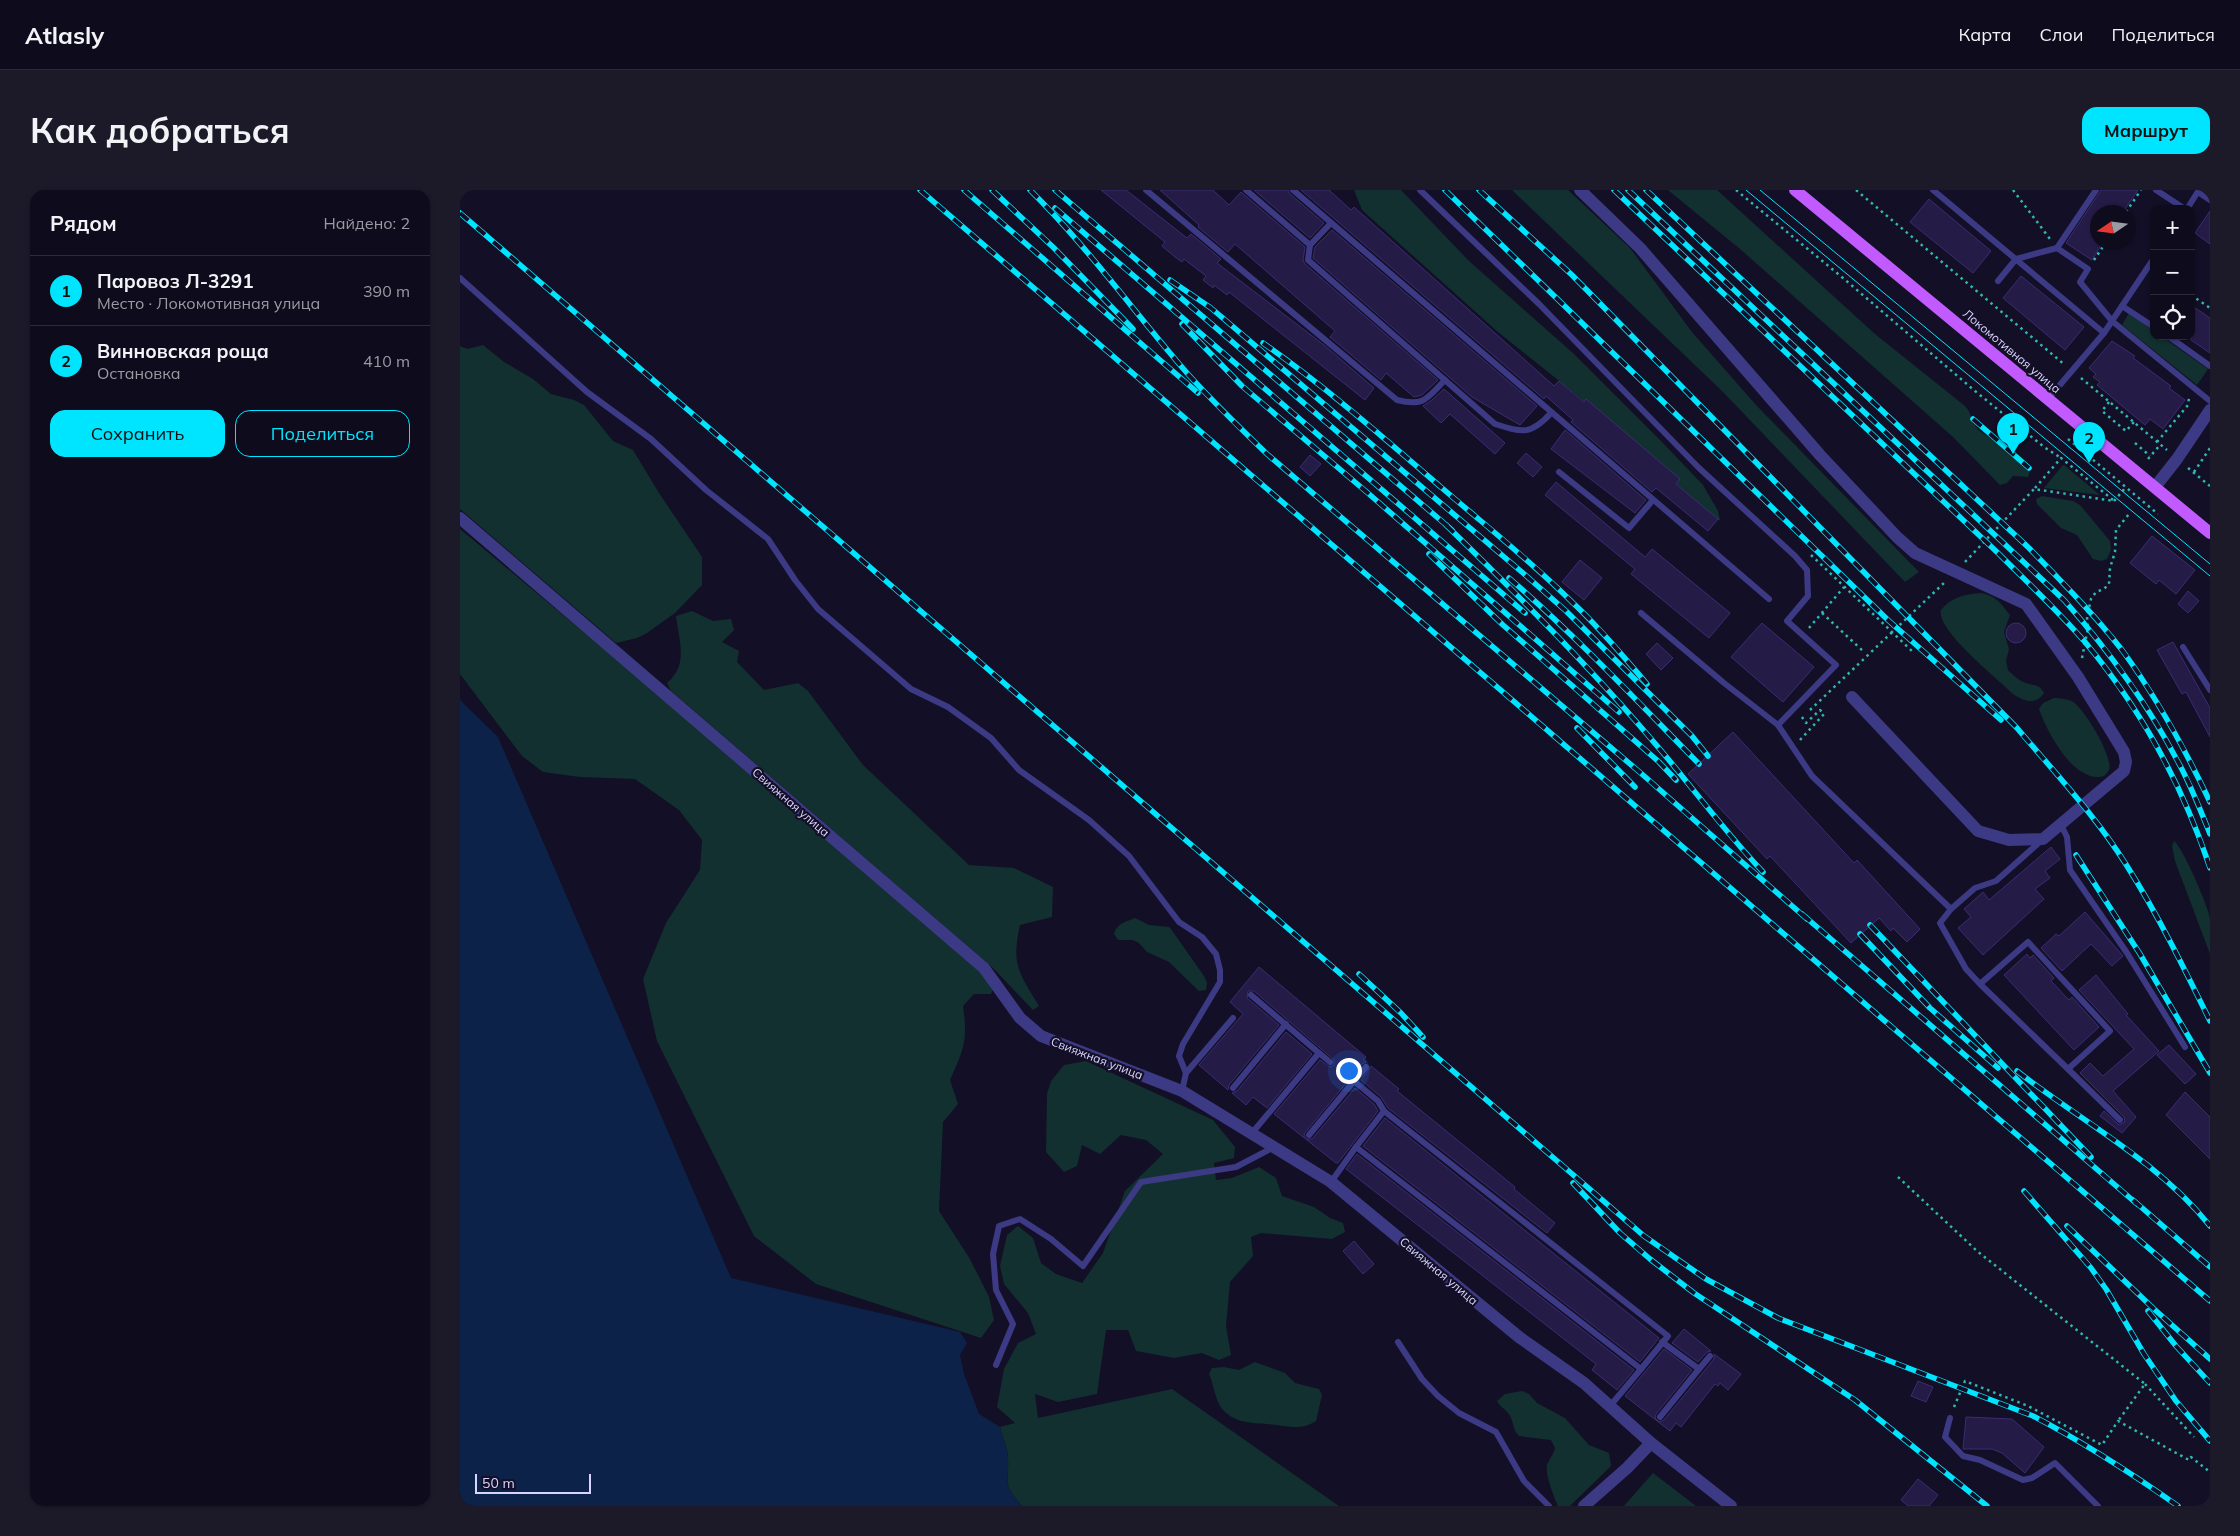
<!DOCTYPE html>
<html lang="ru">
<meta charset="utf-8">
<style>
body{margin:0;font-family:Mulish,sans-serif;background:#1c1929;color:#f1f3f6}
.controls{position:absolute;right:15px;top:15px;display:grid;overflow:hidden;border-radius:10px;box-shadow:0 1px 4px #0004}
.controls button{width:45px;height:45px;display:grid;place-items:center;padding:0;border:0;border-bottom:1px solid #2e2b3b;background:#0e0b1c;color:#f1f3f6;font:25px sans-serif}
.compass{position:absolute;left:1630px;top:15px;width:45px;height:45px;border-radius:50%;background:#0e0b1c;box-shadow:0 1px 4px #0004;rotate:257deg}
.scale{position:absolute;left:15px;bottom:12px;width:116px;box-sizing:border-box;padding-left:5px;border:2px solid #d9d4ff;border-top:0;font-size:14px;line-height:18px;white-space:nowrap;color:#d9d4ff;-webkit-text-stroke:4px #130f26;paint-order:stroke}
.you{position:absolute;left:888px;top:880px;width:18px;height:18px;margin:-12px;border:4px solid #fff;border-radius:50%;background:#1a73e8;box-shadow:0 0 0 8px #1a73e833}
.badge{display:grid;place-items:center;width:32px;height:32px;border-radius:50%;background:#00e5ff;color:#111;font-size:16px;font-weight:700}
.pin{position:absolute;translate:-50% -41px;filter:drop-shadow(0 1px 2px #0008)}
.pin::after{content:'';position:absolute;top:26px;width:18px;height:15px;background:inherit;clip-path:polygon(0 0,100% 0,50% 100%)}
.list{margin:0;padding:0;list-style:none}
h2{display:flex;justify-content:space-between;align-items:center;height:65px;margin:0;padding:0 20px;font-size:21px}
h2 small{font-size:16px;font-weight:400;color:#9b9ba3}
.list li{display:grid;grid-template-columns:32px 1fr auto;gap:15px;align-items:center;box-sizing:border-box;height:70px;padding:0 20px;border-top:1px solid #2e2b3b}
.list b{display:block;font-size:19px;white-space:nowrap}
.list p{margin:0;font-size:16px;white-space:nowrap;color:#9b9ba3}
.list em{font-size:16px;font-style:normal;color:#9b9ba3}
.actions{display:flex;gap:10px;padding:15px 20px}
.actions a{flex:1;padding:11px 0;border:1px solid #00e5ff;border-radius:15px;text-align:center;font-size:18px;color:#00e5ff}
.actions .main{background:#00e5ff;color:#111}
.icon{flex:none;width:28px;height:28px;fill:none;stroke:currentColor;stroke-width:2;stroke-linecap:round;stroke-linejoin:round}
.map{position:relative;flex:none;width:1750px;height:1316px;overflow:hidden;border-radius:15px}
header{display:flex;align-items:center;gap:30px;box-sizing:border-box;height:70px;padding:0 25px;background:#0e0b1c;border-bottom:1px solid #2e2b3b}
header strong{font-size:24px}
nav{display:flex;gap:28px;margin-inline-start:auto;font-size:18px}
.intro{display:flex;align-items:center;justify-content:space-between;box-sizing:border-box;height:120px;padding:0 30px}
h1{margin:0;font-size:35px}
.button{padding:12px 22px;border-radius:15px;background:#00e5ff;color:#111;font-size:18px;font-weight:700}
main{display:flex;gap:30px;padding:0 30px}
aside{flex:1;background:#0e0b1c;border-radius:15px;box-shadow:0 1px 4px #0004}
.map>svg:first-child{display:block}
</style>
<header>
<strong>Atlasly</strong>
<nav><a>Карта</a><a>Слои</a><a>Поделиться</a></nav>
</header>
<div class="intro"><h1>Как добраться</h1><a class="button">Маршрут</a></div>
<main>
<aside>
<h2>Рядом<small>Найдено: 2</small></h2>
<ul class="list">
<li><span class="badge">1</span><div><b>Паровоз Л-3291</b><p>Место · Локомотивная улица</p></div><em>390 m</em></li>
<li><span class="badge">2</span><div><b>Винновская роща</b><p>Остановка</p></div><em>410 m</em></li>
</ul>
<div class="actions"><a class="main">Сохранить</a><a>Поделиться</a></div>
</aside>
<div class="map">
<svg width="1750" height="1316" viewBox="0 0 1750 1316">
<rect width="100%" height="100%" fill="#130f26"/>
<g fill="#12302f">
<polygon points="894,0 941,0 1009,71 1114,164 1202,252 1243,295 1258,321 1260,330 1256,330 1118,206 1038,142 902,20"/>
<polygon points="1052,0 1108,0 1170,58 1232,142 1296,215 1459,382 1445,392 1262,201"/>
<path d="M 1208,0 L 1257,0 L 1415,144 L 1505,216 C 1512,223 1512,236 1521,242 C 1533,252 1577,265 1568,287 L 1553,286 L 1547,293 L 1540,295 L 1493,247 L 1280,59 Z"/>
<polygon points="1669,123 1694,141 1694,146 1701,146 1748,179 1737,195 1662,135"/>
<polygon points="23,155 44,172 73,189 91,204 114,210 124,215 153,251 173,260 199,303 242,367 242,395 215,423 187,443 177,448 156,453 0,319 0,156 7,159"/>
<polygon points="1603,275 1604,275 1640,305 1584,298"/>
<polygon points="1582,306 1613,311 1620,315 1650,351 1651,360 1647,369 1641,371 1633,369 1617,345 1601,338 1577,314 1576,309"/>
<path d="M 0,339 L 328,613 L 535,795 L 531,804 L 514,804 L 503,816 C 508,850 504,859 490,890 L 498,914 L 483,932 L 479,1021 L 510,1069 L 529,1107 L 534,1130 L 521,1148 L 356,1094 L 294,1046 L 197,851 L 183,789 L 206,733 L 240,680 L 242,650 L 219,620 L 175,589 L 120,587 L 83,582 L 62,566 L 0,484 Z"/>
<path d="M 1521,403 C 1537,406 1541,414 1550,425 L 1544,442 L 1549,459 L 1546,471 L 1548,480 C 1553,485 1559,491 1566,493 C 1575,496 1579,494 1584,503 C 1575,516 1564,511 1553,504 C 1537,488 1476,440 1481,420 C 1491,407 1506,404 1521,403 Z"/>
<path d="M 232,421 L 253,431 L 271,429 L 274,440 L 262,452 L 279,461 L 277,472 L 304,500 L 338,493 L 348,501 L 403,575 L 509,675 L 554,678 L 593,697 L 592,727 L 560,735 C 551,776 559,782 579,816 L 573,820 L 533,778 L 211,501 L 207,493 C 229,474 219,452 216,426 Z"/>
<path d="M 1594,508 C 1600,508 1608,509 1613,512 C 1624,518 1654,568 1649,580 C 1648,582 1646,584 1644,586 C 1615,595 1587,542 1579,519 L 1583,513 Z"/>
<path d="M 1714,651 C 1723,658 1748,716 1750,729 C 1750,740 1750,752 1750,764 L 1715,671 L 1712,656 Z"/>
<path d="M 675,728 L 689,735 L 709,737 L 711,739 L 744,786 L 747,793 L 746,800 L 739,801 L 709,772 L 687,762 L 679,753 L 673,750 L 658,750 L 654,744 C 657,733 665,732 675,728 Z"/>
<path d="M 626,871 L 753,930 L 775,957 L 774,968 L 754,973 L 756,990 L 772,988 L 799,977 L 816,988 L 822,1006 L 854,1017 L 870,1028 L 883,1033 L 885,1042 L 872,1049 L 801,1043 L 791,1047 L 793,1066 L 770,1092 L 766,1136 L 771,1165 L 759,1170 L 742,1163 L 714,1168 L 676,1161 L 668,1140 L 646,1140 L 637,1204 L 598,1212 L 575,1204 L 578,1228 L 712,1199 L 879,1316 L 562,1316 C 542,1294 549,1295 548,1268 C 548,1258 542,1247 540,1237 L 555,1233 L 537,1217 L 544,1179 L 558,1153 L 576,1144 L 568,1123 L 544,1094 L 540,1076 L 547,1045 L 558,1036 L 573,1048 L 581,1073 L 596,1084 L 622,1093 L 643,1063 L 665,1001 L 703,964 L 686,950 L 661,945 L 640,964 L 622,955 L 617,976 L 604,982 L 586,962 L 587,904 L 591,891 L 604,875 Z"/>
<path d="M 795,1172 L 825,1183 L 835,1193 L 859,1199 L 862,1205 L 856,1231 C 839,1242 825,1235 807,1234 C 792,1233 775,1233 763,1220 C 755,1211 754,1195 749,1184 L 752,1178 L 764,1177 L 779,1180 Z"/>
<path d="M 1062,1201 L 1069,1204 L 1077,1213 L 1105,1228 L 1129,1255 L 1149,1263 L 1151,1276 L 1110,1316 L 1098,1316 C 1094,1307 1085,1285 1087,1275 C 1089,1269 1094,1264 1095,1258 L 1091,1250 L 1059,1246 C 1052,1239 1054,1230 1048,1223 C 1044,1218 1040,1217 1037,1211 L 1045,1204 Z"/>
<polygon points="1193,1283 1236,1316 1164,1316"/>
</g>
<path fill="#0c2248" d="M 0,510 L 38,547 L 271,1088 L 500,1142 L 507,1153 L 500,1165 L 504,1184 L 519,1224 L 540,1237 C 542,1247 548,1258 548,1268 C 549,1295 542,1294 562,1316 L 0,1316 Z"/>
<g fill="#241b47" stroke="#3b2d73">
<polygon points="641,0 666,0 727,48 731,44 761,69 757,73 864,155 914,198 905,210 769,102 767,105 754,95 753,98 743,90 746,86 724,69 722,72 715,67 702,56 705,52"/>
<polygon points="700,0 753,0 769,15 781,2 845,57 843,70 845,74 978,190 962,205 954,207 926,183 921,190 870,147 875,141 775,54 768,62 738,37 739,35"/>
<polygon points="794,0 828,0 830,4 864,33 850,48"/>
<polygon points="841,0 869,0 891,20 894,17 1094,196 1099,191 1124,212 1126,209 1220,289 1216,294 1258,329 1248,341 1196,298 1192,302 1111,232 1113,230 1086,206 1084,209"/>
<polygon points="1641,0 1678,0 1663,22 1638,22 1638,52 1643,52 1632,70 1606,53"/>
<polygon points="1469,9 1531,61 1513,83 1450,32"/>
<polygon points="1750,21 1750,54 1735,43"/>
<polygon points="872,40 1077,216 1060,235 1012,207 853,68 855,57"/>
<polygon points="1561,86 1624,137 1605,160 1543,108"/>
<polygon points="1731,115 1750,128 1750,163 1731,150"/>
<polygon points="1652,151 1675,166 1673,168 1711,196 1709,198 1725,210 1703,239 1690,229 1685,235 1637,195 1640,192 1633,187 1636,184 1629,178"/>
<polygon points="984,199 1045,253 1035,264 990,224 981,233 963,216 972,210"/>
<polygon points="1105,240 1186,310 1175,323 1091,259"/>
<polygon points="1066,263 1082,277 1073,287 1057,273"/>
<polygon points="850,265 861,274 850,286 840,277"/>
<polygon points="1096,292 1185,367 1192,359 1270,423 1249,448 1171,384 1175,379 1085,305"/>
<polygon points="1692,346 1735,380 1716,404 1699,390 1696,394 1670,373"/>
<polygon points="1120,370 1142,388 1124,410 1102,392"/>
<polygon points="1728,401 1739,411 1728,423 1718,414"/>
<polygon points="1302,433 1354,477 1323,512 1271,467"/>
<circle cx="1556" cy="443" r="10"/>
<polygon points="1713,452 1750,518 1750,547 1726,502 1722,504 1697,460"/>
<polygon points="1197,453 1213,468 1201,480 1186,464"/>
<polygon points="1273,542 1394,673 1397,670 1460,739 1447,752 1433,738 1431,741 1419,728 1391,753 1310,666 1307,669 1228,584"/>
<polygon points="1591,657 1600,669 1585,681 1590,688 1575,699 1584,709 1523,765 1498,738 1511,727 1504,719 1523,702 1529,710"/>
<polygon points="1625,722 1663,766 1652,776 1631,754 1602,781 1581,758 1596,744 1599,746"/>
<polygon points="1567,764 1570,768 1573,765 1594,788 1591,791 1609,810 1612,807 1639,837 1614,860 1544,785"/>
<polygon points="799,777 906,867 903,870 906,872 902,874 844,944 846,949 852,949 895,898 914,914 918,921 878,973 876,973 814,924 860,870 870,877 874,875 874,870 794,801 788,801 787,808 819,835 769,895 768,900 739,875 783,824 770,812"/>
<polygon points="1636,785 1668,824 1666,825 1699,861 1653,901 1676,927 1662,943 1640,926 1644,921 1659,935 1665,932 1664,927 1620,883 1630,873 1643,886 1674,859 1619,800"/>
<polygon points="826,842 852,864 807,918 793,907 786,915 772,903 777,901"/>
<polygon points="1709,855 1736,884 1725,894 1697,865"/>
<polygon points="911,876 939,899 937,901 1055,997 1054,999 1095,1033 1087,1043 928,918 921,907 901,890"/>
<polygon points="1725,902 1750,927 1750,969 1706,925"/>
<polygon points="925,928 1199,1148 1180,1172 903,956"/>
<polygon points="897,964 1174,1180 1157,1200 1132,1180 1136,1174 886,979"/>
<polygon points="894,1051 914,1074 903,1084 883,1061"/>
<polygon points="1224,1139 1251,1161 1247,1162 1238,1172 1212,1153"/>
<polygon points="1204,1159 1232,1180 1196,1224 1195,1228 1199,1232 1204,1230 1254,1169 1254,1164 1281,1184 1268,1200 1260,1193 1258,1196 1255,1194 1221,1237 1216,1233 1210,1241 1165,1206"/>
<polygon points="1458,1191 1473,1197 1466,1212 1451,1206"/>
<polygon points="1506,1227 1552,1229 1584,1257 1565,1283 1542,1263 1532,1259 1503,1259"/>
<polygon points="1458,1289 1478,1305 1469,1316 1448,1316 1441,1310"/>
</g>
<g fill="none" stroke-linecap="round" stroke-linejoin="round">
<g stroke="#2fb8b0" stroke-width="2.5" stroke-dasharray="2.5 4" stroke-linecap="butt">
<polyline points="1276,0 1383,88 1515,201 1584,257 1601,268"/>
<polyline points="1396,0 1605,175"/>
<polyline points="1553,0 1590,49"/>
<polyline points="1666,22 1681,0"/>
<polyline points="1634,70 1646,52"/>
<polyline points="1731,105 1750,118"/>
<polyline points="1621,188 1707,260"/>
<polyline points="1649,212 1642,221 1666,241 1674,232"/>
<polyline points="1608,249 1698,324"/>
<polyline points="1697,252 1728,215 1729,208"/>
<polyline points="1675,253 1690,266"/>
<polyline points="1688,269 1700,255"/>
<polyline points="1728,278 1750,296"/>
<polyline points="1734,282 1750,258"/>
<polyline points="1575,298 1601,268 1653,310"/>
<polyline points="1654,311 1666,297"/>
<polyline points="1351,365 1453,462"/>
<polyline points="1505,372 1574,299 1654,311"/>
<polyline points="1362,423 1403,461"/>
<polyline points="1349,438 1384,397"/>
<polyline points="1622,468 1628,438 1627,427 1631,409 1636,402 1644,399 1649,394 1650,378 1655,362 1656,340 1669,324"/>
<polyline points="1350,520 1485,392"/>
<polyline points="1340,550 1364,524 1360,520 1346,533 1342,527"/>
<polyline points="1438,987 1517,1061 1685,1194 1658,1231"/>
<polyline points="1685,1194 1734,1247"/>
<polyline points="1494,1217 1505,1191 1568,1216 1642,1255 1658,1231 1729,1270 1731,1267 1750,1282"/>
</g>
<g stroke="#3d3a85" stroke-width="6">
<path d="M 686,0 L 937,210 C 965,217 967,208 985,190"/>
<polyline points="786,0 850,55"/>
<polyline points="833,0 1309,409"/>
<polyline points="960,0 1079,114 1239,278 1335,366 1347,380 1348,406 1327,431 1376,475 1318,535"/>
<polyline points="1473,0 1644,143"/>
<polyline points="1636,0 1597,58 1628,79 1620,92 1652,131 1750,211"/>
<polyline points="1696,0 1725,19"/>
<polyline points="1738,2 1750,10"/>
<polyline points="1727,19 1739,0"/>
<path d="M 871,33 L 850,55 L 848,70 L 1035,234 C 1063,243 1071,245 1091,223"/>
<polyline points="0,88 127,202 191,249 246,300 308,349 335,390 358,419 451,499 488,517 531,548 559,580 629,630 669,666 719,732 742,747 756,764 760,780 760,792 723,854 719,866 726,883"/>
<polyline points="1538,91 1556,69 1597,58"/>
<polyline points="1662,116 1694,137"/>
<polyline points="1708,146 1750,176"/>
<polyline points="1588,209 1644,143 1694,68"/>
<polyline points="1099,282 1169,338 1193,310"/>
<polyline points="1181,423 1264,493 1318,535 1352,586 1491,719"/>
<polyline points="1723,457 1750,500"/>
<polyline points="1601,635 1607,647 1610,680 1667,763 1725,857"/>
<polyline points="1520,794 1568,752 1650,841 1608,879 1520,794 1506,779 1480,733 1491,719 1515,698 1536,691 1582,650"/>
<polyline points="791,805 859,863 792,943"/>
<polyline points="859,863 870,872"/>
<polyline points="1608,879 1660,930"/>
<polyline points="894,891 906,877"/>
<polyline points="773,898 826,834"/>
<polyline points="722,901 726,883 773,828"/>
<polyline points="849,945 894,891 918,911 924,921"/>
<polyline points="896,957 924,921 1208,1146 1181,1179"/>
<polyline points="871,992 896,957 1181,1179 1150,1216"/>
<polyline points="938,1152 962,1189 978,1206 999,1223 1036,1242 1064,1291 1089,1316"/>
<polyline points="536,1175 553,1134 536,1100 533,1064 539,1036 560,1029 591,1049 623,1076 681,992 776,977 814,957"/>
<polyline points="1239,1179 1250,1166"/>
<polyline points="1200,1227 1239,1179 1202,1152"/>
<polyline points="1490,1228 1485,1247 1503,1266 1520,1270 1563,1290 1572,1288 1595,1273 1638,1316"/>
</g>
<g stroke="#3d3a85" stroke-width="12">
<polyline points="1120,0 1180,58 1360,265 1437,347 1455,363 1566,414 1618,487 1664,562 1666,572 1664,581 1583,649 1549,650 1518,641 1392,507"/>
<polyline points="1695,297 1717,269 1750,220"/>
<polyline points="0,328 524,778 560,828 581,846 722,901 871,992 1059,1147 1124,1193 1191,1253 1271,1316"/>
<polyline points="1124,1316 1167,1278 1191,1253"/>
</g>
<polyline stroke="#c25bff" stroke-width="12" points="1335,0 1750,343"/>
<g stroke="#00e5ff" stroke-width="1">
<polyline points="1286,0 1750,386"/>
<polyline points="1300,0 1750,374"/>
</g>
<g stroke="#00e5ff" stroke-width="5.5">
<g id="rail">
<polyline points="460,0 1750,1111"/>
<polyline points="504,0 738,203"/>
<polyline points="532,0 593,57 673,139"/>
<path d="M 570,0 C 627,56 674,122 727,183 C 752,211 780,238 807,264 L 1183,585 L 1347,729"/>
<polyline points="595,0 992,340"/>
<polyline points="985,0 1429,431 1541,530"/>
<path d="M 1019,0 L 1112,85 L 1557,538 C 1595,583 1636,626 1667,676 C 1698,725 1724,778 1750,831"/>
<path d="M 1154,0 L 1539,364 C 1568,393 1598,421 1625,452 C 1680,518 1723,596 1750,678"/>
<path d="M 1168,0 L 1604,410 C 1648,460 1686,511 1717,570 C 1730,593 1740,619 1750,644"/>
<path d="M 1186,0 L 1569,358 C 1601,391 1634,424 1662,460 C 1697,508 1725,559 1750,612"/>
<polyline points="595,18 1065,423"/>
<path d="M 0,23 L 1184,1046 L 1246,1089 L 1318,1128 L 1573,1226 C 1623,1252 1671,1283 1718,1316"/>
<polyline points="710,90 751,118 1063,383 1106,421 1232,546 1248,566"/>
<polyline points="722,134 782,196 909,304 1159,522"/>
<path d="M 803,153 C 866,197 924,248 982,298 C 1026,336 1072,372 1113,413 C 1140,438 1163,466 1187,494"/>
<polyline points="1513,229 1569,278"/>
<path d="M 986,335 C 1059,406 1132,479 1198,557 C 1233,598 1265,642 1303,682"/>
<polyline points="969,364 1043,435 1199,572 1216,590"/>
<path d="M 1049,388 C 1116,446 1177,511 1239,574"/>
<polyline points="1117,538 1175,597"/>
<polyline points="1616,665 1680,764 1750,883"/>
<polyline points="1342,724 1677,1014"/>
<polyline points="1410,735 1631,967"/>
<polyline points="1400,744 1470,818 1538,878"/>
<polyline points="899,784 941,823 963,847"/>
<path d="M 1557,881 C 1621,931 1698,971 1750,1036"/>
<polyline points="1113,993 1160,1043 1190,1069 1234,1103 1395,1210 1527,1316"/>
<polyline points="1564,1001 1631,1078 1646,1099 1684,1164 1716,1211 1750,1251"/>
<polyline points="1673,1010 1750,1077"/>
<polyline points="1607,1036 1694,1119 1750,1169"/>
<polyline points="1688,1121 1716,1156 1750,1193"/>
</g>
</g>
<use href="#rail" stroke="#130f26" stroke-width="4" stroke-dasharray="11" stroke-linecap="butt"/>
</g>
<g text-anchor="middle" dominant-baseline="central" stroke-width="4.5" stroke-linejoin="round" paint-order="stroke">
<g font-size="12" fill="#d9d4ff" stroke="#130f26">
<text transform="translate(1552 161) rotate(40)">Локомотивная улица</text>
<text transform="translate(331 612) rotate(41)">Свияжная улица</text>
<text transform="translate(637 868) rotate(21)">Свияжная улица</text>
<text transform="translate(979 1081) rotate(40)">Свияжная улица</text>
</g>
</g>
</svg>
<div class="controls">
<button>+</button>
<button>−</button>
<button><svg class="icon" aria-label="locate" viewBox="0 0 24 24"><circle cx="12" cy="12" r="6"/><path d="M12 2v4M12 18v4M2 12h4M18 12h4"/></svg></button>
</div>
<svg class="compass" viewBox="-18 -18 36 36"><path d="M0-13l5 13h-10z" fill="#e53935"/><path d="M0 13l5-13h-10z" fill="#9b9ba3"/></svg>
<div class="scale">50 m</div>
<div class="you"></div>
<div class="pin badge" style="left:1553px;top:264px">1</div>
<div class="pin badge" style="left:1629px;top:273px">2</div>
</div>
</main>
